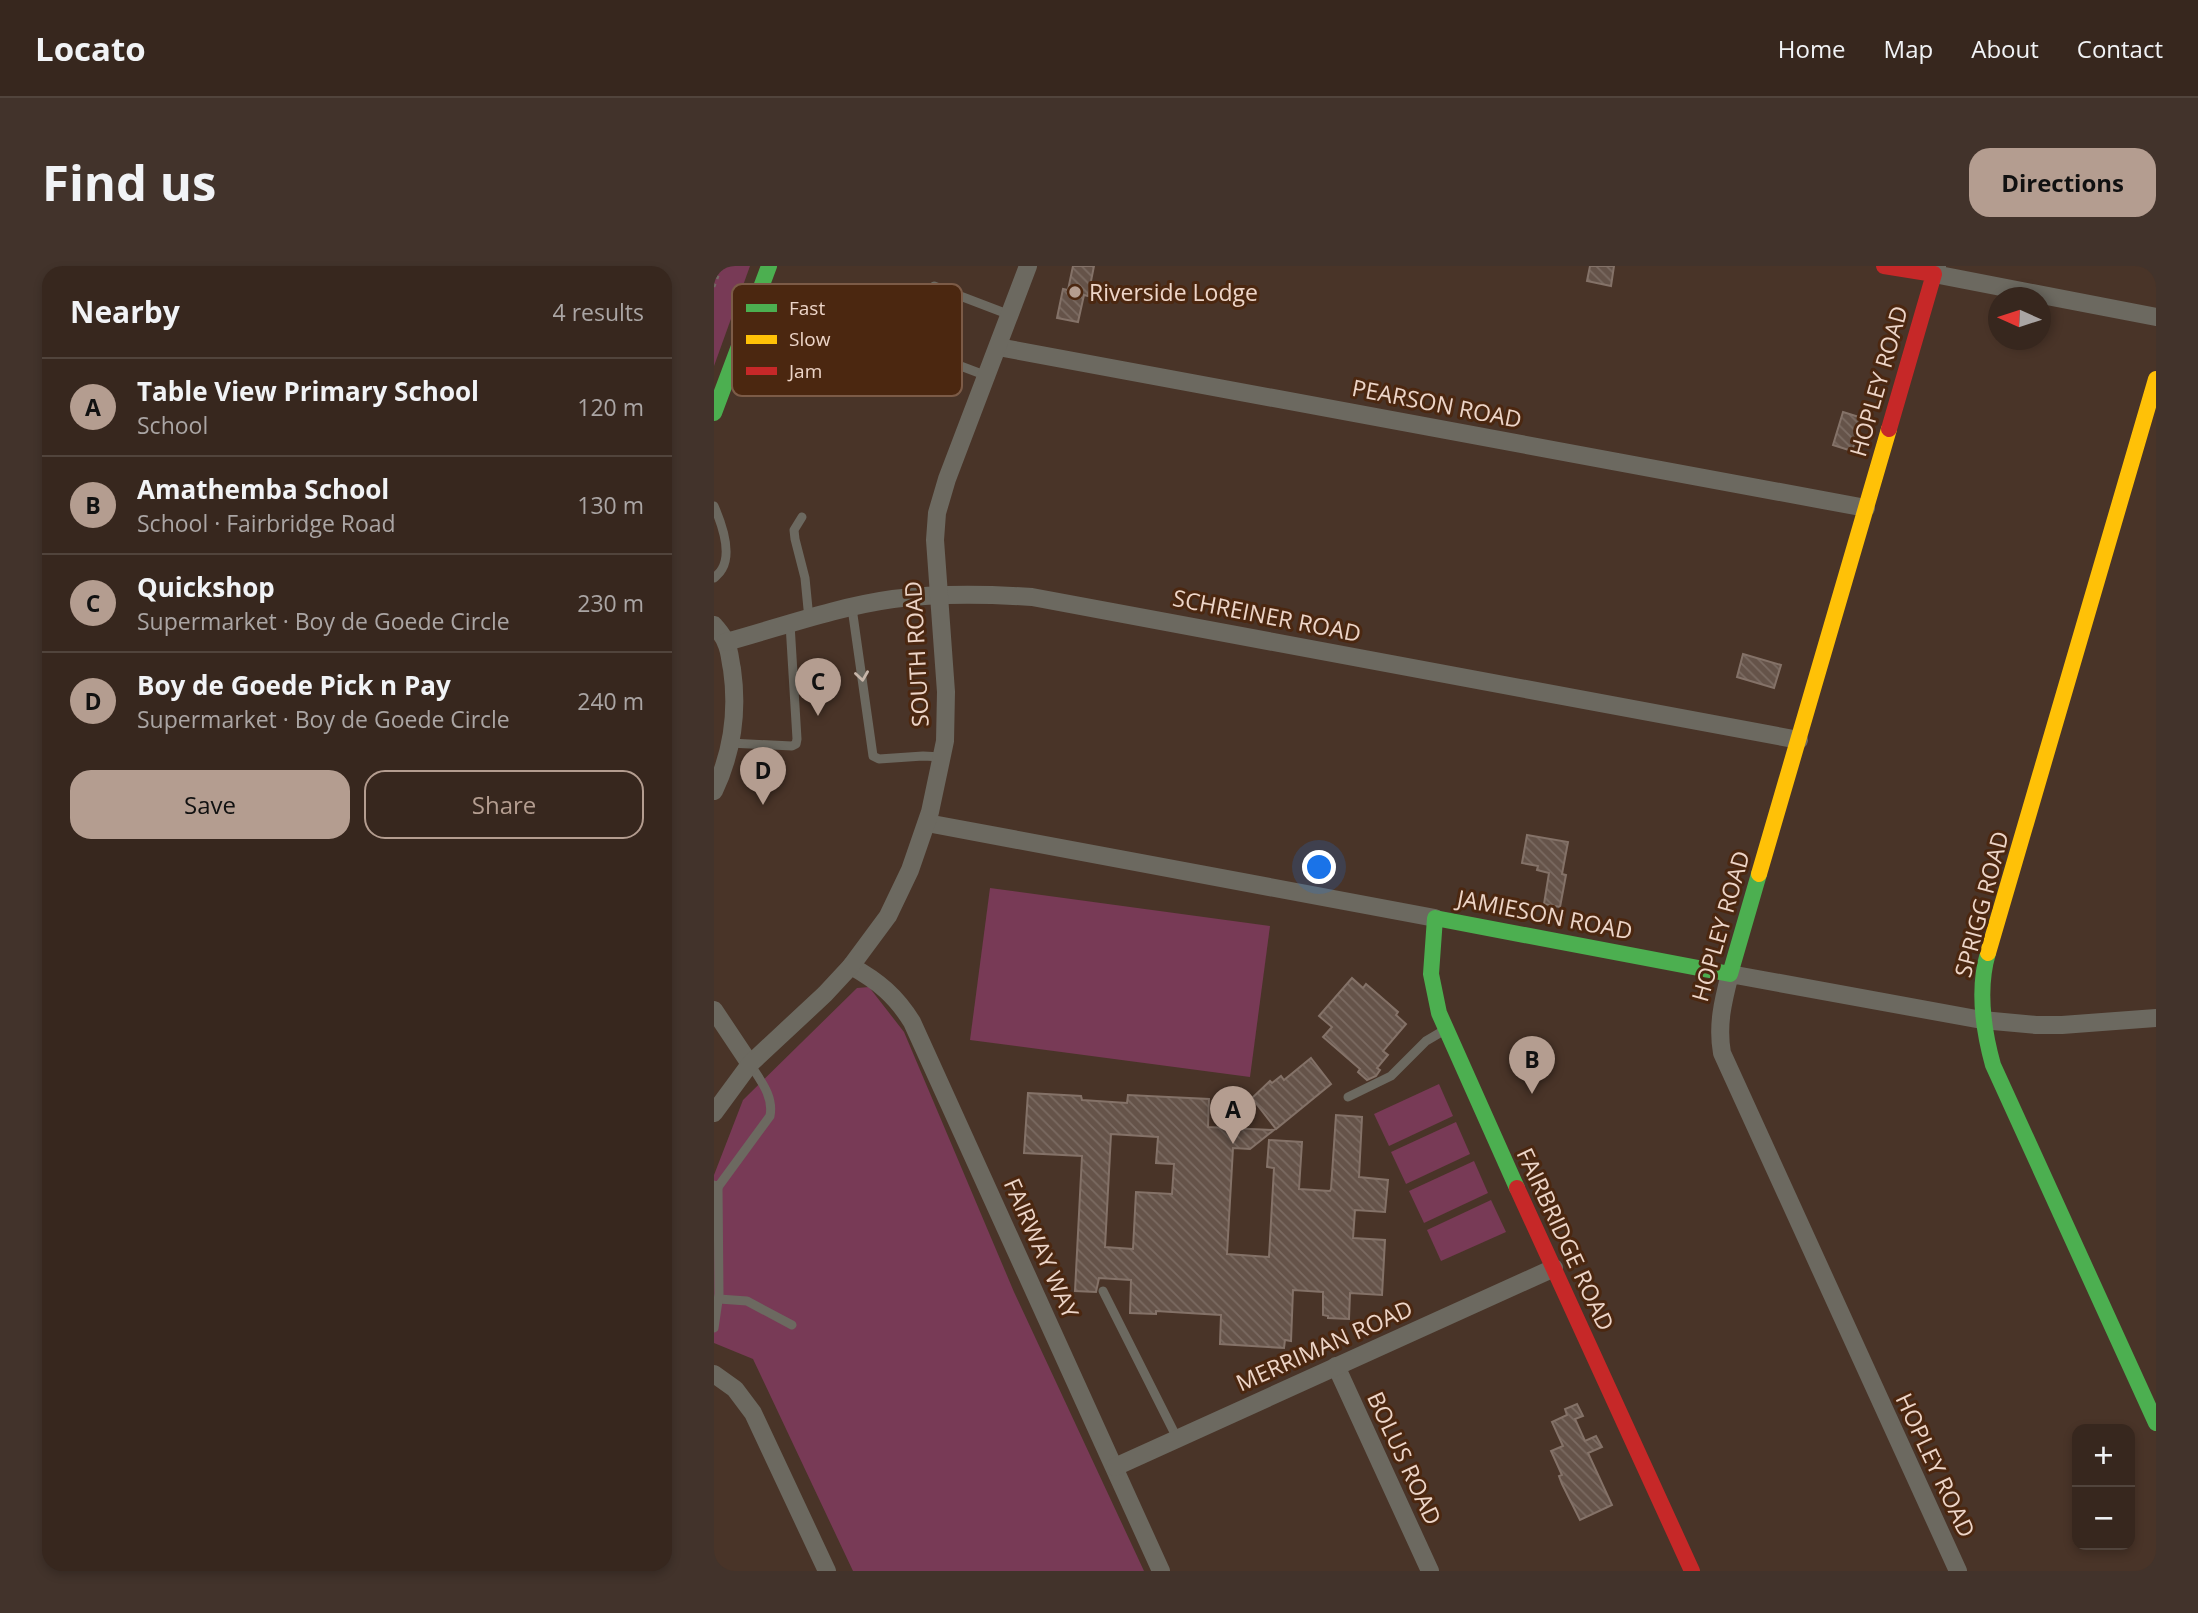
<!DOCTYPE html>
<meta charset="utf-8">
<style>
body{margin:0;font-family:"Open Sans",sans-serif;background:#42332b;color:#f1f3f6}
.controls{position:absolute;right:21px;bottom:21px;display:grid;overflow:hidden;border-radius:14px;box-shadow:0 4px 10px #0003}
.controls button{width:63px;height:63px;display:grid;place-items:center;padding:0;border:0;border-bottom:2px solid #51443c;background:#37271e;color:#f1f3f6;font:35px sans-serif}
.compass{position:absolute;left:1274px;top:21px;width:63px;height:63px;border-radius:50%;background:#37271e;box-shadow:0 4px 10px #0003;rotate:273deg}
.you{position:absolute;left:606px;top:602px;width:24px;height:24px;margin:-18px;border:5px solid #fff;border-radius:50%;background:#1a73e8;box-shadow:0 0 0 10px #1a73e833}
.badge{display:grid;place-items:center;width:46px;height:46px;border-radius:50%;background:#b49d90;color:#111;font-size:23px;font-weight:700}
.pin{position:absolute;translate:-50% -58px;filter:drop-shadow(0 2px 4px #0008)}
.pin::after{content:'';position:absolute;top:37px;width:24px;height:21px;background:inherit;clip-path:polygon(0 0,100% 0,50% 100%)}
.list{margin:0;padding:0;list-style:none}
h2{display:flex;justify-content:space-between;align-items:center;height:91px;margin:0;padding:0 28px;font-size:30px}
h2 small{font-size:23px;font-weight:400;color:#aaa5a4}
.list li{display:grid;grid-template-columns:46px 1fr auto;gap:21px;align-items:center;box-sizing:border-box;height:98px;padding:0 28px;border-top:2px solid #51443c}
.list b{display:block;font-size:26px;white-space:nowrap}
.list p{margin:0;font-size:23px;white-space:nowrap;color:#aaa5a4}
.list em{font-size:23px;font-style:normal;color:#aaa5a4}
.actions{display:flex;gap:14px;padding:21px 28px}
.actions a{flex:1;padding:16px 0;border:2px solid #b49d90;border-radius:21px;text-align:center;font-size:24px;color:#b49d90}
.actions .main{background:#b49d90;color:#111}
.map{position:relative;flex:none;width:1442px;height:1305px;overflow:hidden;border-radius:21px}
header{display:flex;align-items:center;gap:42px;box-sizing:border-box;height:98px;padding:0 35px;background:#37271e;border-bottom:2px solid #51443c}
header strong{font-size:33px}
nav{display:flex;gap:38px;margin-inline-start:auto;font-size:24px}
.intro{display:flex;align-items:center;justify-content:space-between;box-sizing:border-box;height:168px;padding:0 42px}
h1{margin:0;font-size:49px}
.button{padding:18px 32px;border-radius:21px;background:#b49d90;color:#111;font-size:24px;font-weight:700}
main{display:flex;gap:42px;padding:0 42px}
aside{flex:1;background:#37271e;border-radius:21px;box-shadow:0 4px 10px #0003}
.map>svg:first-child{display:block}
</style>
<header>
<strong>Locato</strong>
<nav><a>Home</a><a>Map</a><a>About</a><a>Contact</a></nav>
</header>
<div class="intro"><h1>Find us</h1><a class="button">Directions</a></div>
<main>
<aside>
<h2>Nearby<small>4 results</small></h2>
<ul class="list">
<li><span class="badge">A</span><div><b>Table View Primary School</b><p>School</p></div><em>120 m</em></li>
<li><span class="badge">B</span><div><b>Amathemba School</b><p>School · Fairbridge Road</p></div><em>130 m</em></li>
<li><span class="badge">C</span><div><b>Quickshop</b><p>Supermarket · Boy de Goede Circle</p></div><em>230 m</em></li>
<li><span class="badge">D</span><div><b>Boy de Goede Pick n Pay</b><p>Supermarket · Boy de Goede Circle</p></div><em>240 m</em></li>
</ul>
<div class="actions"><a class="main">Save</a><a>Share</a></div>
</aside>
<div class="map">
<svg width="1442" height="1305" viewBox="0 0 1442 1305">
<defs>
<pattern id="building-back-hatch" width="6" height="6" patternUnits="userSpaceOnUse" patternTransform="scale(1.75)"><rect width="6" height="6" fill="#655349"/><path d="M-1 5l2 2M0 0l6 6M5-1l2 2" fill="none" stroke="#7b6b62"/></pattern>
</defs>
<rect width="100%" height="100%" fill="#493428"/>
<g fill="#783a56">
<polygon points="0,0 36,0 0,100"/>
<polygon points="276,622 556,660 536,811 256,774"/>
<polygon points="155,721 190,766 300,1026 430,1305 139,1305 39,1093 0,1077 0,909 29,834 143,722"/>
<polygon points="725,818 739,850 675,880 660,848"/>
<polygon points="742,856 756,888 692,918 677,886"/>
<polygon points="760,895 774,927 710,957 695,925"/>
<polygon points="777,934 792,966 727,995 713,964"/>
</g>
<g fill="url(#building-back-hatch)" stroke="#847268" stroke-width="2" fill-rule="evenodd">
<polygon points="359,0 380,0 374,30 370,29 364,56 343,52 349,23 354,24"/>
<polygon points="876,0 900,0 897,20 873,15"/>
<polygon points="1129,146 1148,152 1138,185 1119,179"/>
<polygon points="1029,388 1067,399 1060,422 1023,411"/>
<polygon points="813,569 854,576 848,608 852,609 846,641 830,638 835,607 823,604 824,600 808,597"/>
<polygon points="638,712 649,722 652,718 684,746 682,749 692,758 669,785 674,789 663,802 666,804 662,810 653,814 644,806 646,803 609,771 618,761 605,750"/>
<polygon points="597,792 617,818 562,863 538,832 556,815 558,817 567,810 570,814"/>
<path d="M 314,827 L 367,830 L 368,834 L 413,837 L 414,829 L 495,833 L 494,861 L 560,864 L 536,883 L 519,882 L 513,988 L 555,991 L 560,902 L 553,901 L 555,874 L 588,876 L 585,923 L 616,925 L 617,923 L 622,849 L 648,851 L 645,911 L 674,914 L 671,946 L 641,944 L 639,972 L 671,974 L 668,1029 L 636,1027 L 635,1053 L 614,1052 L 614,1050 L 609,1049 L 609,1026 L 579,1024 L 577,1075 L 571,1074 L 570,1082 L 506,1078 L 507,1049 L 442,1045 L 442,1048 L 416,1047 L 417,1014 L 385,1012 L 382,1026 L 361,1025 L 368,890 L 310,887 ZM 397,868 L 444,871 L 442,897 L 460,898 L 458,928 L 422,926 L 419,983 L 391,981 Z"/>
<polygon points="863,1138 869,1150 861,1153 871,1175 882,1170 888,1181 874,1187 898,1239 866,1254 848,1218 845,1210 848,1209 837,1185 849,1180 838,1156 853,1149 851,1143"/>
</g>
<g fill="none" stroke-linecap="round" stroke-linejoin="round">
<polyline stroke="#726b64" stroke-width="2.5" stroke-dasharray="3.5 5" stroke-linecap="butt" points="0,21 8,0"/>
<g stroke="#6c6960" stroke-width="9">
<polyline points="220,20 296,49"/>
<polyline points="199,82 273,110"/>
<path d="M 0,240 C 7,256 18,286 8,303 C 6,307 3,309 0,312"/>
<polyline points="88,251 80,264 81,273 91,312 95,353"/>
<polyline points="138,342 159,490 165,493 209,490 228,491"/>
<polyline points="16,477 78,480 82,478 83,473 76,358"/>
<polyline points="634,831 677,810 712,775 729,765"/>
<path d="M 0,919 L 4,921 L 56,850 C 60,830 46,814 36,798"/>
<polyline points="389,1025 463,1172"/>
<polyline points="5,1033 33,1035 78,1059"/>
<polyline points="0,1062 5,1028 4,921"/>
</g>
<g stroke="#6c6960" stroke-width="18">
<polyline points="1223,0 1220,8 1442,51"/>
<polyline points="284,81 1152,242"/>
<path d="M 0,359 C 4,364 10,370 12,377 C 16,385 16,395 18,403 C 24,445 18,487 0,525"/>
<path d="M 12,376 C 67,361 122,341 179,333 C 226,327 271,328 318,331 L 1085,474"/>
<polyline points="213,557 721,652"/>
<path d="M 137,700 C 164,715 182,730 198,756 L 447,1305"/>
<polyline points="0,744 36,798"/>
<polyline points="0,847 36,798 111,728 137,700 174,650 196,604 216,546 231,475 232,426 221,274 223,247 233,213 314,0"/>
<polyline points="622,1100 716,1305"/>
<polyline points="0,1108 21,1123 39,1147 113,1305"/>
<polyline points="401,1201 840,1002"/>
<path d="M 1244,1305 L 1008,787 C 1003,759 1009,735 1016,708 L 1268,754 L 1322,759 L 1348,759 L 1442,752"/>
</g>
<g stroke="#4caf50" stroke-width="16">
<polyline points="0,147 55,0"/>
<path d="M 1274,687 C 1263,724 1269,763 1279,799 L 1442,1157"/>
<polyline points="803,922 725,747 717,708 721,652 1016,708 1045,608"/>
</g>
<g stroke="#ffc107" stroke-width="16">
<polyline points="1045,608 1175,163"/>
<polyline points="1274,687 1442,113"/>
</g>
<g stroke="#c62828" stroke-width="16">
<polyline points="1170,0 1220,8 1175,163"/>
<polyline points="803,922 978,1305"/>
</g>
</g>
<defs><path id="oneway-chevron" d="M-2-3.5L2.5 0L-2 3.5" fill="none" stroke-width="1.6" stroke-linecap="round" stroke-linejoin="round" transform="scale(1.75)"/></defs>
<use stroke="#c6b5a9" href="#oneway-chevron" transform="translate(148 410) rotate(82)"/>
<circle fill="#b49d90" stroke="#4b2710" stroke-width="2.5" cx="361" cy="26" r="7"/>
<g text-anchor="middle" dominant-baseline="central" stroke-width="6" stroke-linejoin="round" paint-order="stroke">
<g font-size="23" fill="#edd5c8" stroke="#4b2710" text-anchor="start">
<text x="375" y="26">Riverside Lodge</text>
</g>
<g font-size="23" fill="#edd5c8" stroke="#4b2710">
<text transform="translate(1164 115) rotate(-74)">HOPLEY ROAD</text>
<text transform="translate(723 137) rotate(11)">PEARSON ROAD</text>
<text transform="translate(553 349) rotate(11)">SCHREINER ROAD</text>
<text transform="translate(202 388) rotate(-93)">SOUTH ROAD</text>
<text transform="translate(1267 638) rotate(-75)">SPRIGG ROAD</text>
<text transform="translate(831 648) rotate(11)">JAMIESON ROAD</text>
<text transform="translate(1006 660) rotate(-74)">HOPLEY ROAD</text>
<text transform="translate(852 973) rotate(65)">FAIRBRIDGE ROAD</text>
<text transform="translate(328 982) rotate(66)">FAIRWAY WAY</text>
<text transform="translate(610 1079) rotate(-24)">MERRIMAN ROAD</text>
<text transform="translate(691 1192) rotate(65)">BOLUS ROAD</text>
<text transform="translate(1222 1199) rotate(65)">HOPLEY ROAD</text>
</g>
</g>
<rect x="18" y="18" width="230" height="112" rx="10" fill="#4b2710" stroke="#7c5b47" stroke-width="2"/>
<rect x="32" y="38" width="31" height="8" fill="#4caf50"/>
<rect x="32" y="69" width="31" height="9" fill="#ffc107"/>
<rect x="32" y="101" width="31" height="8" fill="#c62828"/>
<g font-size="19" fill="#edd5c8">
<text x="75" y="49">Fast</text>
<text x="75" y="80">Slow</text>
<text x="75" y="112">Jam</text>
</g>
</svg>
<div class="controls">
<button>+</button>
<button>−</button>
</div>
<svg class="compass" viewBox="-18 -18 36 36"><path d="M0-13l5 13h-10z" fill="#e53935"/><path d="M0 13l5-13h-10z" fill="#aaa5a4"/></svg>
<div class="you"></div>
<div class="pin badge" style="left:519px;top:878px">A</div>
<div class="pin badge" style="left:818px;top:828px">B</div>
<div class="pin badge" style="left:104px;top:450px">C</div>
<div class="pin badge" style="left:49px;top:539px">D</div>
</div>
</main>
